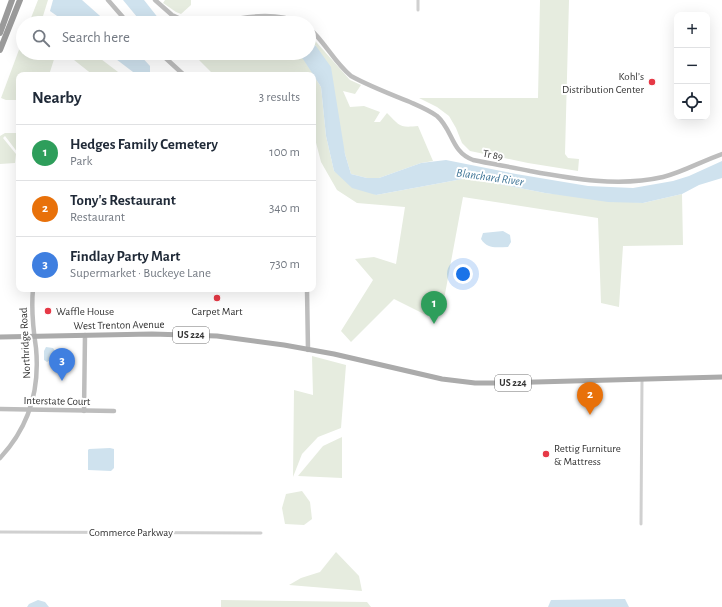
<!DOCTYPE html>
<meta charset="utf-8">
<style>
body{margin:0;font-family:"Alegreya Sans",sans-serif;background:#f2f2f3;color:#1f2937}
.controls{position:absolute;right:12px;top:12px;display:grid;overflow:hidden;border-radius:8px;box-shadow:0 4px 16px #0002}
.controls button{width:36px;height:36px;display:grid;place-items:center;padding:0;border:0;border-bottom:1px solid #e0e1e3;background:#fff;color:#1f2937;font:20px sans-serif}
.you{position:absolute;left:463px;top:274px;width:14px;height:14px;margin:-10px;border:3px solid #fff;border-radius:50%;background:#1a73e8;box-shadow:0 0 0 6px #1a73e833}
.badge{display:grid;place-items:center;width:26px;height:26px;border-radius:50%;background:#111827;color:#fff;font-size:13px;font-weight:700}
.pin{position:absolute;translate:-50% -33px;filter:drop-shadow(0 1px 2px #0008)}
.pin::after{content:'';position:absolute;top:21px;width:14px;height:12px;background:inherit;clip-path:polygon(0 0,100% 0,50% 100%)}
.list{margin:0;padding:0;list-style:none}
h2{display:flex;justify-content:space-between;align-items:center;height:52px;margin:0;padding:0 16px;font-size:17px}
h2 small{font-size:13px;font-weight:400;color:#747a83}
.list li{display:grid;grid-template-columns:26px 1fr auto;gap:12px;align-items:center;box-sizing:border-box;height:56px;padding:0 16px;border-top:1px solid #e0e1e3}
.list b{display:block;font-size:15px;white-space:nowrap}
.list p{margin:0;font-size:13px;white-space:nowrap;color:#747a83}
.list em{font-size:13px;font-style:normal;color:#747a83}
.icon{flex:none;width:22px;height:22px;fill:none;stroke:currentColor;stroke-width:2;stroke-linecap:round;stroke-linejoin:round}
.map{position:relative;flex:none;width:722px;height:607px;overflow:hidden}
.search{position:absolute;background:#fff;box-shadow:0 4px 16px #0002;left:16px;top:16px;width:300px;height:44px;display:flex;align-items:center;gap:10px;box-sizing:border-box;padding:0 14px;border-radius:22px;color:#747a83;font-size:15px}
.panel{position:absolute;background:#fff;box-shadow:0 4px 16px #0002;left:16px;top:72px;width:300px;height:220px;border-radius:8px}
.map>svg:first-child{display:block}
</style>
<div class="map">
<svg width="722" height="607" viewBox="0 0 722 607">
<rect width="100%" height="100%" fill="#fff"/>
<g fill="#e6ecdf">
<polygon points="38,0 48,0 43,16 53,23 29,23"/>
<polygon points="165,0 191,0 191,5 181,14 176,12 163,3"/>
<polygon points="540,0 569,0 565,154 568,158 579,159 578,171 528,163 470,151 462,143 456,128 449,116 437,107 419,98 538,98"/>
<polygon points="273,20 285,21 290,23 282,22 237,23"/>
<path d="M 309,34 L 350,80 L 361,85 L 355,94 L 343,91 L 350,107 L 364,106 L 380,112 L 374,122 L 380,122 L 387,113 C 400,126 399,128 418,126 L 433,161 L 421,163 L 379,178 L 367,178 L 351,174 L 345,154 L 316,46 L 309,41 Z"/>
<polygon points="23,39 23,53 93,53 122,75 93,75 69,56 56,53 49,75 19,75 19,100 6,100 1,98"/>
<polygon points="192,53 294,53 303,58 321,87 326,136 334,171 376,195 468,178 545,193 643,203 682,194 683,245 623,246 619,307 601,303 598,218 463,197 442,310 428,316 394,299 351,342 341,331 373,280 355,259 374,257 396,264 405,207 357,203 337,190 321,162 313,131 313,75 214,75"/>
<polygon points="5,133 19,133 19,152 18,153 5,136 3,138 16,154 15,163 0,164 0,136"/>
<polygon points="312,356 346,365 341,428 318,437 302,454 293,477 294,390 313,395"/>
<polygon points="342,437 342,478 298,476 323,446"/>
<polygon points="302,491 310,502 312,519 304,525 285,524 282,508 286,494"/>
<polygon points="336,552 359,576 362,591 289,585 301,578 320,572"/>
<polygon points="221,600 367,602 371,607 221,607"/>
</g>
<g fill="#cfe2ee">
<polygon points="53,0 82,0 108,23 67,23 50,11"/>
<polygon points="123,0 144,0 159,19 168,23 142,23"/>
<polygon points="309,41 316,46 331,67 345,154 351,174 367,178 379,178 421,163 446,160 516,174 588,186 633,188 673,181 689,176 722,161 722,178 699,185 682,194 643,203 608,202 545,193 468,178 376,195 352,188 334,171 326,136 321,87 303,59 294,53 309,53"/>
<polygon points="108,53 138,53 150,66 150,75 137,75"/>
<path d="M 503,231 L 510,235 L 511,242 L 508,247 C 497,247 488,250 481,239 L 483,233 Z"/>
<polygon points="46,347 53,348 55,351 53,358 47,362 44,360 44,351"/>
<polygon points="110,448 114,449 114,468 111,471 88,470 88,450 89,449"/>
<polygon points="625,599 629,607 548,607 551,600"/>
<polygon points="38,600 45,602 49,607 27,607 29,604"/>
</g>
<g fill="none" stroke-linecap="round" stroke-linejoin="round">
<g stroke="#d0d0d0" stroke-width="3">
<polyline points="418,0 418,10"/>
<polyline points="641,524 642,380"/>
<polyline points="0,532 261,533"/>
</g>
<g stroke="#bdbdbd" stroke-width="4.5">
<polyline points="108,0 128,23"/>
<polyline points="155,0 172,15 189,23"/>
<path d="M 216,23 C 242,17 275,11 300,23"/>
<path d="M 309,28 C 325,42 334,62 351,76 C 369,86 390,94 410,102 C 419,106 429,110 437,116 C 453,130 451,152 473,160 C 492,164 511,167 530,171 C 573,179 619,187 663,177 C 683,172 702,161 722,154"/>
<polyline points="160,53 184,75"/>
<polyline points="307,289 308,350"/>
<polyline points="0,409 114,411"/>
<polyline points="84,411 85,335"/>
<path d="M 0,458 C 29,427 40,390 36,348 C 33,328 31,309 33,289"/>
</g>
<polyline stroke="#ababab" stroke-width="5" points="0,337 152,334 217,336 284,345 334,354 442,379 475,383 498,383 722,377"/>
<g stroke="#9a9a9a" stroke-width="6">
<polyline points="0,33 12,0"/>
<polyline points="0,50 20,0"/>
</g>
</g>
<g fill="#e63946" stroke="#fff" stroke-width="1.5">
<circle cx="652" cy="82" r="4"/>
<circle cx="217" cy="298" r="4"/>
<circle cx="48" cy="311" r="4"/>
<circle cx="546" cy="454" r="4"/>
</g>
<g text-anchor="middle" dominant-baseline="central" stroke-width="4" stroke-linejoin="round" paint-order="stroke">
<g fill="#fff" stroke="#707070" stroke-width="1">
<rect x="173" y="327" width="36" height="16" rx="3"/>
<rect x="495" y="375" width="36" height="16" rx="3"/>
</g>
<g font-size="10" font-weight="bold" fill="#333">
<text x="191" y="335">US 224</text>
<text x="513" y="383">US 224</text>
</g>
<g font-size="11" fill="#333" stroke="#fff" text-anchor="start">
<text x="644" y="76" text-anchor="end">Kohl’s<tspan x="644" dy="13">Distribution Center</tspan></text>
<text x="56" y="311">Waffle House</text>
<text x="217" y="311" text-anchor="middle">Carpet Mart</text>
<text x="554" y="448">Rettig Furniture<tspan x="554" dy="13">&amp; Mattress</tspan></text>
</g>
<g font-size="11" fill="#333" stroke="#fff">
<text transform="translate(493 155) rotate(11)">Tr 89</text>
<text transform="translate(119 325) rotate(-1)">West Trenton Avenue</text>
<text transform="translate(25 343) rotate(-93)">Northridge Road</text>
<text transform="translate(57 401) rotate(1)">Interstate Court</text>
<text x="131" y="532">Commerce Parkway</text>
</g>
<g font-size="12" font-style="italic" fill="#3f7597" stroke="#fff">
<text transform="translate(490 177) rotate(8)">Blanchard River</text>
</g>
</g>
</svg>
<div class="controls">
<button>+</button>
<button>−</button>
<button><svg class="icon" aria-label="locate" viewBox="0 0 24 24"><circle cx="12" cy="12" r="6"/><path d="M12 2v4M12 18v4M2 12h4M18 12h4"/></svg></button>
</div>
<div class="you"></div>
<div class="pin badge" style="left:434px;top:324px;background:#2e9e5b">1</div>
<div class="pin badge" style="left:590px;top:415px;background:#e8710a">2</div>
<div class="pin badge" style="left:62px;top:381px;background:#3f7fe0">3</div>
<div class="search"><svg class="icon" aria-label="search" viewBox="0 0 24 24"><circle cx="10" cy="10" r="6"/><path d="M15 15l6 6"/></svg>Search here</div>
<section class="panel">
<h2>Nearby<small>3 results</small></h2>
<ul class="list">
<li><span class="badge" style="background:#2e9e5b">1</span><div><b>Hedges Family Cemetery</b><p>Park</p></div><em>100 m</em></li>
<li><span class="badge" style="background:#e8710a">2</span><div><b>Tony's Restaurant</b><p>Restaurant</p></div><em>340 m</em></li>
<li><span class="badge" style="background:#3f7fe0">3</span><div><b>Findlay Party Mart</b><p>Supermarket · Buckeye Lane</p></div><em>730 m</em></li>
</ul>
</section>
</div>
